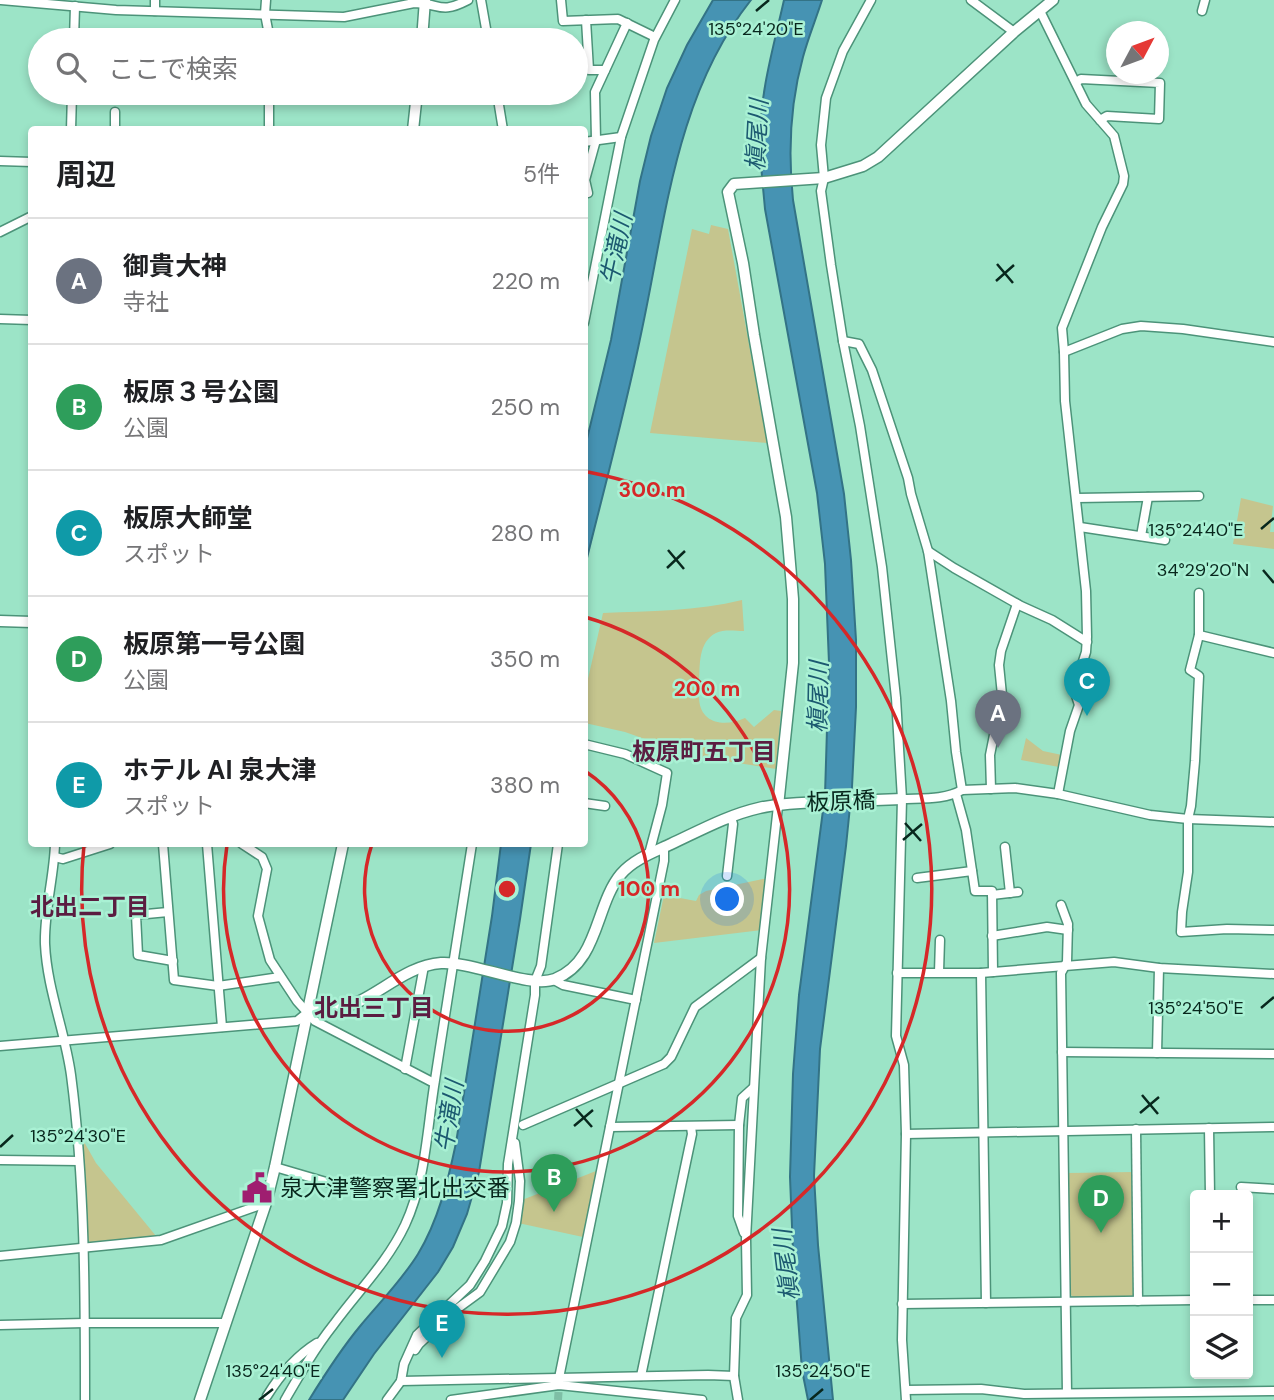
<!DOCTYPE html>
<html lang="ja">
<meta charset="utf-8">
<style>
body{margin:0;font-family:"DM Sans","Noto Sans JP",sans-serif;background:#f2f2f2;color:#202124}
.controls{position:absolute;right:21px;bottom:21px;display:grid;overflow:hidden;border-radius:7px;box-shadow:0 4px 10px #0003}
.controls button{width:63px;height:63px;display:grid;place-items:center;padding:0;border:0;border-bottom:2px solid #e0e0e0;background:#fff;color:#202124;font:35px sans-serif}
.compass{position:absolute;left:1106px;top:21px;width:63px;height:63px;border-radius:50%;background:#fff;box-shadow:0 4px 10px #0003;rotate:49deg}
.you{position:absolute;left:728px;top:900px;width:24px;height:24px;margin:-18px;border:5px solid #fff;border-radius:50%;background:#1a73e8;box-shadow:0 0 0 10px #1a73e833}
.badge{display:grid;place-items:center;width:46px;height:46px;border-radius:50%;background:#0f766e;color:#fff;font-size:23px;font-weight:700}
.pin{position:absolute;translate:-50% -58px;filter:drop-shadow(0 2px 4px #0008)}
.pin::after{content:'';position:absolute;top:37px;width:24px;height:21px;background:inherit;clip-path:polygon(0 0,100% 0,50% 100%)}
.list{margin:0;padding:0;list-style:none}
h2{display:flex;justify-content:space-between;align-items:center;height:91px;margin:0;padding:0 28px;font-size:30px}
h2 small{font-size:23px;font-weight:400;color:#757577}
.list li{display:grid;grid-template-columns:46px 1fr auto;gap:21px;align-items:center;box-sizing:border-box;height:126px;padding:0 28px;border-top:2px solid #e0e0e0}
.list b{display:block;font-size:26px;white-space:nowrap}
.list p{margin:0;font-size:23px;white-space:nowrap;color:#757577}
.list em{font-size:23px;font-style:normal;color:#757577}
.icon{flex:none;width:38px;height:38px;fill:none;stroke:currentColor;stroke-width:2;stroke-linecap:round;stroke-linejoin:round}
.map{position:relative;flex:none;width:1274px;height:1400px;overflow:hidden}
.search{position:absolute;background:#fff;box-shadow:0 4px 10px #0003;left:28px;top:28px;width:560px;height:77px;display:flex;align-items:center;gap:18px;box-sizing:border-box;padding:0 24px;border-radius:38px;color:#757577;font-size:26px}
.panel{position:absolute;background:#fff;box-shadow:0 4px 10px #0003;left:28px;top:126px;width:560px;height:721px;border-radius:7px}
.map>svg:first-child{display:block}
</style>
<div class="map">
<svg width="1274" height="1400" viewBox="0 0 1274 1400">
<rect width="100%" height="100%" fill="#9ce4c7"/>
<g fill="#c5c58e">
<polygon points="711,225 728,229 767,443 650,433 692,229 709,234"/>
<polygon points="1241,498 1273,506 1270,532 1274,532 1274,549 1233,544"/>
<path d="M 742,600 L 744,631 C 735,631 724,629 716,633 C 698,642 700,665 699,682 C 699,688 698,693 699,699 C 701,725 726,727 745,718 L 754,727 L 774,710 L 781,711 L 776,769 L 693,756 L 625,732 L 585,723 L 585,692 L 603,613 C 649,611 697,611 742,600 Z"/>
<polygon points="1026,738 1043,751 1062,755 1059,767 1021,760"/>
<polygon points="768,878 762,930 654,943 664,895 696,901 699,895 706,891"/>
<polygon points="83,1140 96,1163 156,1236 92,1243 88,1241"/>
<polygon points="596,1171 583,1237 518,1223 522,1200"/>
<polygon points="1133,1172 1134,1294 1130,1298 1075,1299 1070,1294 1068,1173"/>
</g>
<g fill="#4693b3" stroke="#337386" stroke-width="2">
<path d="M 713,0 L 751,0 C 675,96 666,219 641,334 C 625,412 604,489 585,566 L 585,447 L 611,340 L 640,181 L 651,136 L 667,88 L 687,45 Z"/>
<path d="M 784,0 L 822,0 C 816,19 808,38 803,57 C 790,104 788,152 793,200 L 844,494 L 851,560 L 856,640 L 856,707 L 852,787 L 846,846 L 820,1049 L 814,1176 L 818,1245 L 833,1400 L 808,1400 L 802,1370 L 793,1251 L 790,1177 L 793,1074 L 799,995 L 825,795 L 829,663 L 825,564 L 817,493 L 765,209 C 763,186 760,162 760,139 C 760,92 774,45 784,0 Z"/>
<path d="M 501,844 L 531,844 L 520,919 L 479,1172 L 467,1214 L 453,1247 L 438,1272 L 374,1354 L 343,1400 L 309,1400 C 325,1374 341,1349 361,1325 C 380,1302 402,1280 418,1254 C 438,1221 448,1181 456,1143 L 492,916 Z"/>
</g>
<g fill="none" stroke-linecap="round" stroke-linejoin="round">
<polyline stroke="#7ebea5" stroke-width="8" stroke-dasharray="8 4" stroke-linecap="butt" points="558,1400 559,1385"/>
<g stroke="#4c9379" stroke-width="11">
<g id="minor">
<path d="M 1,0 L 116,10 L 344,17 L 414,3 C 441,3 439,15 468,0"/>
<polyline points="266,0 265,14 270,40"/>
<polyline points="481,0 488,40"/>
<polyline points="561,0 563,21 618,19 655,37"/>
<polyline points="871,0 843,51 826,98 821,145 824,178 821,191 831,265 843,341 860,426 882,567 896,698 902,799 896,1036 904,1065 906,1134 902,1340 906,1400"/>
<polyline points="971,0 1014,32"/>
<polyline points="155,11 155,0"/>
<polyline points="1040,11 1086,104 1114,136 1124,176 1123,184 1102,227 1062,328 1064,352"/>
<polyline points="1202,11 1205,0"/>
<polyline points="586,20 589,70 605,70"/>
<polyline points="74,40 75,6"/>
<polyline points="1076,82 1081,79 1160,83 1159,119 1107,116 1100,120"/>
<polyline points="497,93 503,130"/>
<polyline points="71,130 72,93"/>
<polyline points="115,130 115,112"/>
<polyline points="269,130 269,93"/>
<polyline points="584,142 621,137"/>
<polyline points="0,161 32,162"/>
<polyline points="588,193 585,180 596,140 595,92 627,23"/>
<polyline points="0,232 32,216"/>
<polyline points="0,319 32,320"/>
<polyline points="584,323 621,137 654,40 675,0"/>
<polyline points="843,341 859,344 872,370 908,478 911,494 928,551 951,701 956,752 962,790"/>
<polyline points="1077,498 1199,496"/>
<polyline points="1080,527 1165,540"/>
<polyline points="1141,536 1148,497"/>
<polyline points="928,551 954,568 1021,606 1052,620 1087,642"/>
<polyline points="1199,593 1199,635 1190,670 1199,676 1195,761 1191,806 1188,819 1188,872 1182,912 1181,932 1227,929 1274,930"/>
<polyline points="1199,635 1274,653"/>
<polyline points="584,744 625,754 667,773 662,805 649,854"/>
<polyline points="991,789 990,755 1002,695 999,665 1001,651 1017,604"/>
<polyline points="956,794 966,830 975,891 992,891 993,972"/>
<polyline points="1058,794 1070,731 1079,705 1074,689 1086,652 1087,637 1086,591 1065,401 1064,352 1122,329 1141,326 1183,329 1274,342"/>
<path d="M 902,799 C 921,798 945,800 962,790 L 1015,788 L 1058,794 L 1150,815 L 1188,819 L 1274,822"/>
<polyline points="584,803 605,806"/>
<path d="M 55,844 C 54,877 44,911 45,944 C 47,989 65,1031 71,1075 C 85,1182 85,1292 85,1400"/>
<polyline points="163,844 174,980 218,986 280,977"/>
<polyline points="207,844 222,1027"/>
<polyline points="242,844 262,857 267,869 258,916 270,960 297,1001 315,1021 434,1083"/>
<polyline points="1005,847 1010,893"/>
<polyline points="55,857 63,859 110,844"/>
<polyline points="727,876 733,824 731,817"/>
<polyline points="917,878 972,871"/>
<polyline points="992,895 1018,892"/>
<polyline points="1061,905 1068,924 1067,962 1061,973 1067,1393"/>
<polyline points="168,912 136,915 138,955 173,961"/>
<polyline points="992,936 1047,927 1068,930"/>
<polyline points="939,972 940,940"/>
<polyline points="897,973 981,973 1114,962 1159,968 1274,974"/>
<polyline points="981,973 986,1303"/>
<polyline points="554,980 563,985 636,1000"/>
<polyline points="0,1046 297,1021 308,1012"/>
<polyline points="1062,1052 1274,1054"/>
<polyline points="1157,1053 1159,968"/>
<polyline points="405,1069 424,966"/>
<polyline points="523,1125 664,1064 671,1057 695,1007 761,958"/>
<polyline points="610,1127 739,1125"/>
<polyline points="1209,1128 1210,1195"/>
<polyline points="1136,1129 1138,1301"/>
<polyline points="906,1134 1274,1127"/>
<polyline points="0,1160 79,1161"/>
<polyline points="275,1167 333,1184"/>
<polyline points="1241,1187 1274,1189"/>
<polyline points="744,1233 738,1216 739,1125 742,1098 753,1088"/>
<polyline points="0,1256 161,1240 266,1203"/>
<polyline points="1248,1300 1274,1300"/>
<polyline points="902,1304 1195,1300"/>
<polyline points="0,1325 85,1323 226,1323"/>
<polyline points="415,1350 419,1344 454,1311 480,1292 510,1242 516,1223 519,1201 520,1181 515,1143"/>
<polyline points="641,1376 692,1134 691,1127"/>
<polyline points="401,1381 708,1375 734,1376"/>
<polyline points="559,1385 559,1378 664,861 664,847"/>
<polyline points="906,1390 981,1389 1024,1394 1274,1391"/>
<path d="M 267,1396 C 280,1375 296,1356 317,1343"/>
<path d="M 285,1400 C 300,1374 315,1348 334,1324 C 358,1291 387,1263 405,1225 C 426,1180 427,1128 435,1080 C 447,1001 460,922 472,844"/>
<polyline points="387,1400 401,1381 404,1364 417,1335 470,1285 485,1261 502,1226 507,1203 508,1164 535,995 535,981 541,966 558,844"/>
<polyline points="451,1400 559,1385 702,1400"/>
<polyline points="738,1400 734,1376 736,1318 747,1295 746,1239 761,958 778,806"/>
</g>
</g>
<g stroke="#4c9379" stroke-width="13">
<g id="tertiary">
<polyline points="422,40 425,0"/>
<polyline points="413,130 417,93"/>
<polyline points="0,621 32,622"/>
<polyline points="778,806 793,663 793,599 786,517 754,335 743,263 728,192 734,184 824,178 863,166 878,157 1014,32 1053,0"/>
<path d="M 308,1012 C 326,1010 343,1009 360,1001 C 386,988 411,965 441,963 C 472,961 530,989 555,979 C 599,962 595,905 621,874 C 634,859 654,852 671,844 C 699,831 728,815 759,808 C 780,803 802,803 823,802 C 849,801 876,800 902,799"/>
<polyline points="200,1400 266,1203 275,1167 343,844"/>
</g>
</g>
<use href="#minor" stroke="#fff" stroke-width="8"/>
<use href="#tertiary" stroke="#fff" stroke-width="10"/>
</g>
<path fill="none" stroke="#08271d" stroke-width="2.5" d="M 756,11 L 769,0M 997,264 L 1013,283M 996,281 L 1014,265M 1261,529 L 1274,518M 668,550 L 684,569M 667,568 L 685,551M 1263,570 L 1274,583M 905,823 L 921,841M 903,840 L 922,824M 1261,1008 L 1274,997M 1142,1095 L 1158,1114M 576,1109 L 592,1127M 1140,1113 L 1159,1097M 574,1126 L 593,1110M 0,1147 L 13,1135M 259,1400 L 273,1389M 810,1400 L 823,1389"/>
<g fill="none" stroke="#d62828" stroke-width="3.5">
<path d="M585 771A142 142 0 1 1 372 844"/>
<path d="M585 617A283 283 0 1 1 227 845"/>
<path d="M588 472A425 425 0 1 1 84 845"/>
</g>
<defs>
<g id="civic-bare" transform="scale(2.415)"><path d="M-.6-6.5H3V-4.5H.6V-3L4-1V1h2V6H-6V1h2V-1L-.6-3ZM-1.2 2.5V6h2.4V2.5Z" fill="#9f1e70" stroke="#a9f1d4" stroke-width="2.5" paint-order="stroke"/></g>
</defs>
<g fill-rule="evenodd">
<use href="#civic-bare" x="257" y="1188"/>
</g>
<g text-anchor="middle" dominant-baseline="central" stroke-width="5" stroke-linejoin="round" paint-order="stroke">
<g font-size="23" fill="#08271d" stroke="#a9f1d4">
<text transform="translate(841 801) rotate(-2)">板原橋</text>
</g>
<g font-size="23" fill="#08271d" stroke="#a9f1d4" text-anchor="start">
<text x="280" y="1188">泉大津警察署北出交番</text>
</g>
<g font-size="24" font-style="italic" fill="#1c5970" stroke="#a9f1d4">
<text transform="translate(757 135) rotate(-87)">槇尾川</text>
<text transform="translate(616 249) rotate(-78)">牛滝川</text>
<text transform="translate(818 697) rotate(-89)">槇尾川</text>
<text transform="translate(449 1116) rotate(-81)">牛滝川</text>
<text transform="translate(786 1265) rotate(-97)">槇尾川</text>
</g>
<g font-size="24" font-weight="bold" fill="#5b1d41" stroke="#a9f1d4">
<text x="704" y="751">板原町五丁目</text>
<text x="90" y="906">北出二丁目</text>
<text x="374" y="1007">北出三丁目</text>
</g>
</g>
<g font-size="18" text-anchor="middle" fill="#08271d" stroke="#a9f1d4" stroke-width="5" stroke-linejoin="round" paint-order="stroke">
<text x="756" y="35">135°24'20"E</text>
<text x="1196" y="536">135°24'40"E</text>
<text x="1203" y="576">34°29'20"N</text>
<text x="1196" y="1014">135°24'50"E</text>
<text x="78" y="1142">135°24'30"E</text>
<text x="273" y="1377">135°24'40"E</text>
<text x="823" y="1377">135°24'50"E</text>
</g>
<circle cx="507" cy="889" r="10" fill="#d62828" stroke="#a9f1d4" stroke-width="3.5"/>
<g font-size="21" text-anchor="middle" font-weight="bold" fill="#d62828" stroke="#a9f1d4" stroke-width="5" stroke-linejoin="round" paint-order="stroke">
<text x="652" y="497">300 m</text>
<text x="707" y="696">200 m</text>
<text x="649" y="896">100 m</text>
</g>
</svg>
<div class="controls">
<button>+</button>
<button>−</button>
<button><svg class="icon" aria-label="layers" viewBox="0 0 24 24"><path d="M12 4l9 5-9 5-9-5zM3 14l9 5 9-5"/></svg></button>
</div>
<svg class="compass" viewBox="-18 -18 36 36"><path d="M0-13l5 13h-10z" fill="#e53935"/><path d="M0 13l5-13h-10z" fill="#757577"/></svg>
<div class="you"></div>
<div class="pin badge" style="left:998px;top:748px;background:#6b7280">A</div>
<div class="pin badge" style="left:554px;top:1212px;background:#2e9e5b">B</div>
<div class="pin badge" style="left:1087px;top:716px;background:#0f9aa8">C</div>
<div class="pin badge" style="left:1101px;top:1233px;background:#2e9e5b">D</div>
<div class="pin badge" style="left:442px;top:1358px;background:#0f9aa8">E</div>
<div class="search"><svg class="icon" aria-label="search" viewBox="0 0 24 24"><circle cx="10" cy="10" r="6"/><path d="M15 15l6 6"/></svg>ここで検索</div>
<section class="panel">
<h2>周辺<small>5件</small></h2>
<ul class="list">
<li><span class="badge" style="background:#6b7280">A</span><div><b>御貴大神</b><p>寺社</p></div><em>220 m</em></li>
<li><span class="badge" style="background:#2e9e5b">B</span><div><b>板原３号公園</b><p>公園</p></div><em>250 m</em></li>
<li><span class="badge" style="background:#0f9aa8">C</span><div><b>板原大師堂</b><p>スポット</p></div><em>280 m</em></li>
<li><span class="badge" style="background:#2e9e5b">D</span><div><b>板原第一号公園</b><p>公園</p></div><em>350 m</em></li>
<li><span class="badge" style="background:#0f9aa8">E</span><div><b>ホテル AI 泉大津</b><p>スポット</p></div><em>380 m</em></li>
</ul>
</section>
</div>
